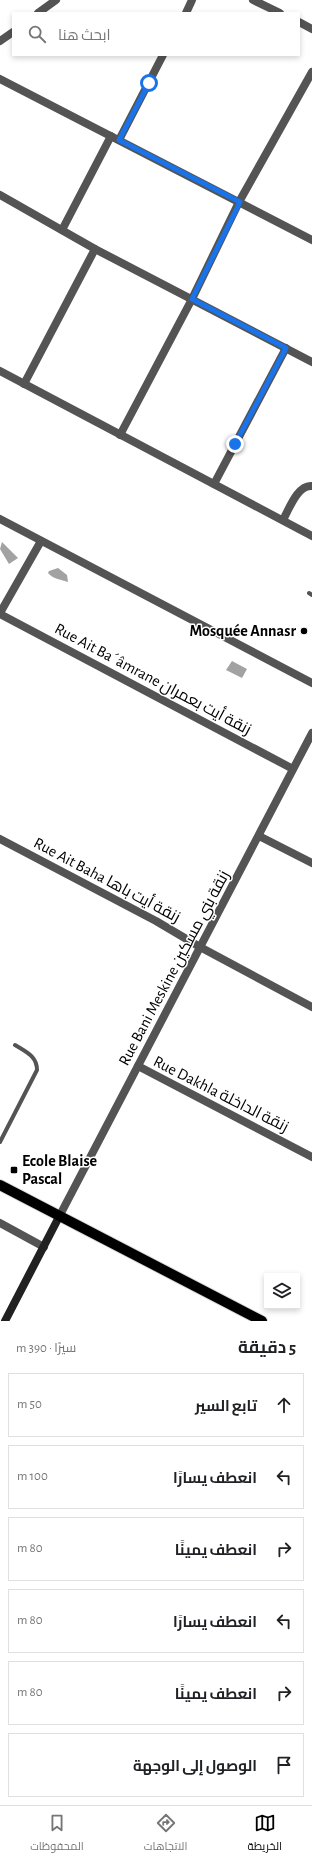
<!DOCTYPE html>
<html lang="ar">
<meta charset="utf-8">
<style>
body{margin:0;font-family:"Alegreya Sans",Cairo,sans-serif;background:#f2f2f2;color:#202124;direction:rtl}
.controls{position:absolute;right:12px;bottom:12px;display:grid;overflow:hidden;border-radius:0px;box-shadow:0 2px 6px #0003}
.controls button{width:36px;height:36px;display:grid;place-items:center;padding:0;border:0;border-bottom:1px solid #e0e0e0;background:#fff;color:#202124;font:20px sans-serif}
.stop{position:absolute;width:12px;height:12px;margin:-9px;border:3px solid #1a73e8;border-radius:50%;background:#fff}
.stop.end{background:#1a73e8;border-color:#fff;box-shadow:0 1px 4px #0008}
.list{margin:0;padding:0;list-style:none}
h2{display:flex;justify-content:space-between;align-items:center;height:52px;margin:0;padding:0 16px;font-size:17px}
h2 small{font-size:13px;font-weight:400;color:#757577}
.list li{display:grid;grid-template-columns:26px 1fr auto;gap:12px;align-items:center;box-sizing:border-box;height:64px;margin:0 8px 8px;padding:0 8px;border:1px solid #e0e0e0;border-radius:0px}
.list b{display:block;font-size:15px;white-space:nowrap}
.list em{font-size:13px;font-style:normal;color:#757577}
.icon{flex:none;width:22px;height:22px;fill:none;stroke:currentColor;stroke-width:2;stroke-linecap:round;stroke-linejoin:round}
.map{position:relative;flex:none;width:312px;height:1321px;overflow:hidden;direction:ltr}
.search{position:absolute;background:#fff;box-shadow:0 2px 6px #0003;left:12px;right:12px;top:12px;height:44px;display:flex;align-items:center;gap:10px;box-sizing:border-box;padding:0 14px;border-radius:0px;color:#757577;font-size:15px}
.sheet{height:484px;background:#fff}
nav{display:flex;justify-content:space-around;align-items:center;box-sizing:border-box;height:56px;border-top:1px solid #e0e0e0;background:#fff;font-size:11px;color:#757577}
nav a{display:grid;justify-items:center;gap:2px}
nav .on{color:#000}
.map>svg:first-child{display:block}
</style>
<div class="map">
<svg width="312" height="1321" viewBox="0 0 312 1321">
<rect width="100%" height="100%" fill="#fff"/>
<g fill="#a2a2a2">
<polygon points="2,542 18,558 9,564 0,549"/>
<path d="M 58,568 L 67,575 L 68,582 C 62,580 53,579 48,573 L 49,571 Z"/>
<polygon points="232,661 247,669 242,678 226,670"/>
</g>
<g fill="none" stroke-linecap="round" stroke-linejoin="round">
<g stroke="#dbdbdb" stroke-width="12">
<polyline id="primary" points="0,1185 262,1321"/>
</g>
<g stroke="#545454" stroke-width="4">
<polyline points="309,593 312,595"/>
<path d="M 0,1142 L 37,1070 C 37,1056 26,1052 15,1045"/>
</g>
<g stroke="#545454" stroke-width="8">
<polyline points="253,0 280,13"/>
<polyline points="38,13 56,0"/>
<polyline points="186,13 192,0"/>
<polyline points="299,22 312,29"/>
<polyline points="0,41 13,32"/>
<polyline points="0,79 312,240"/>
<polyline points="119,140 163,55"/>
<polyline points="0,195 95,249 312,362"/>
<polyline points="62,230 111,136"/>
<polyline points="0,371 312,536"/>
<polyline points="24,384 95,249"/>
<polyline points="120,435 192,299 239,202 312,72"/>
<polyline points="214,484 286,348"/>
<polyline points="0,519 312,683"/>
<path d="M 283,520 C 289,509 298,484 312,486"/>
<polyline points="0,613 41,541"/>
<polyline points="0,614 293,769"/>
<polyline points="259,836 312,863"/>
<polyline points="0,839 156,921 200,947 312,1007"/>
<polyline points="138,1066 312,1157"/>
<polyline points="60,1215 312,733"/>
<polyline points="0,1223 44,1247"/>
</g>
<polyline stroke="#212121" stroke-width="8" points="5,1321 60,1215"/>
<use href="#primary" stroke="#000" stroke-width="10"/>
</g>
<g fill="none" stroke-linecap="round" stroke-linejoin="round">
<polyline stroke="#1a73e8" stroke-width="5" points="149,83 119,140 240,202 192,299 286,348 235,444"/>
</g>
<g fill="#000" stroke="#fff" stroke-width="1.5">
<circle cx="304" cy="631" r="4"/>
<rect x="10" y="1166" width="8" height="8" rx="2"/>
</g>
<g text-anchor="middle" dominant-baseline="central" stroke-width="3" stroke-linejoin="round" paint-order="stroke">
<g font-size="16" font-weight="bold" fill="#000" stroke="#fff" text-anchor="end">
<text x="296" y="631">Mosquée Annasr</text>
<text x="22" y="1161" text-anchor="start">Ecole Blaise<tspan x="22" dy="18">Pascal</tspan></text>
</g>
<g font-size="16" fill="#000" stroke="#fff">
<text transform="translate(153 679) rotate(28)">Rue Ait Ba´âmrane زنقة أيت بعمران</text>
<text transform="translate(107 880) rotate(28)">Rue Ait Baha زنقة أيت باها</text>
<text transform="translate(174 968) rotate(-62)">Rue Bani Meskine زنقة بني مسكين</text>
<text transform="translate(221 1094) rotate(27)">Rue Dakhla زنقة الداخلة</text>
</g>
</g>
</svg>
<div class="controls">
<button><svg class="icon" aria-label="layers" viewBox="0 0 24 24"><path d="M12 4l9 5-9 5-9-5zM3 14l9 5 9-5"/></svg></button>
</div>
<div class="stop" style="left:149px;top:83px"></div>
<div class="stop end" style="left:235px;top:444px"></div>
<div class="search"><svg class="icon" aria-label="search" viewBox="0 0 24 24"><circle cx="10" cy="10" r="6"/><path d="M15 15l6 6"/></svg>ابحث هنا</div>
</div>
<section class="sheet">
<h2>5 دقيقة<small>سيرًا · 390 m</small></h2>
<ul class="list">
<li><svg class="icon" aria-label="ahead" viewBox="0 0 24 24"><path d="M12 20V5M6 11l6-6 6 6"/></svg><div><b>تابع السير</b></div><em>50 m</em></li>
<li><svg class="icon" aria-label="left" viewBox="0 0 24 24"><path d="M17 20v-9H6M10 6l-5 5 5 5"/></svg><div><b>انعطف يسارًا</b></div><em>100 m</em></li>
<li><svg class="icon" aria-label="right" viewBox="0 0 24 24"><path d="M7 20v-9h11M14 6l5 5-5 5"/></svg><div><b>انعطف يمينًا</b></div><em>80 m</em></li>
<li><svg class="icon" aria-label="left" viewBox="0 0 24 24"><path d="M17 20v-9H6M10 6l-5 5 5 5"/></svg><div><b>انعطف يسارًا</b></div><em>80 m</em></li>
<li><svg class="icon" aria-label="right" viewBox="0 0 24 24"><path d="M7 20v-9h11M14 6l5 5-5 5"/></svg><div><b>انعطف يمينًا</b></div><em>80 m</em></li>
<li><svg class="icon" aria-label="arrive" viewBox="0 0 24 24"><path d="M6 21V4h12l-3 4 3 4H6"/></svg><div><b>الوصول إلى الوجهة</b></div></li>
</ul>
</section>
<nav>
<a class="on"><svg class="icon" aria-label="map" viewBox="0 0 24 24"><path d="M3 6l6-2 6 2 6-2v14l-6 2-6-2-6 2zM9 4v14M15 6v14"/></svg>الخريطة</a>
<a><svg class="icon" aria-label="directions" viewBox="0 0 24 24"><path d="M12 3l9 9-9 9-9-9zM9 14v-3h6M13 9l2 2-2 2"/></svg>الاتجاهات</a>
<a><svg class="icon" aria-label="saved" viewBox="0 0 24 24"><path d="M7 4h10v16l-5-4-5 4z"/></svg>المحفوظات</a>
</nav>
